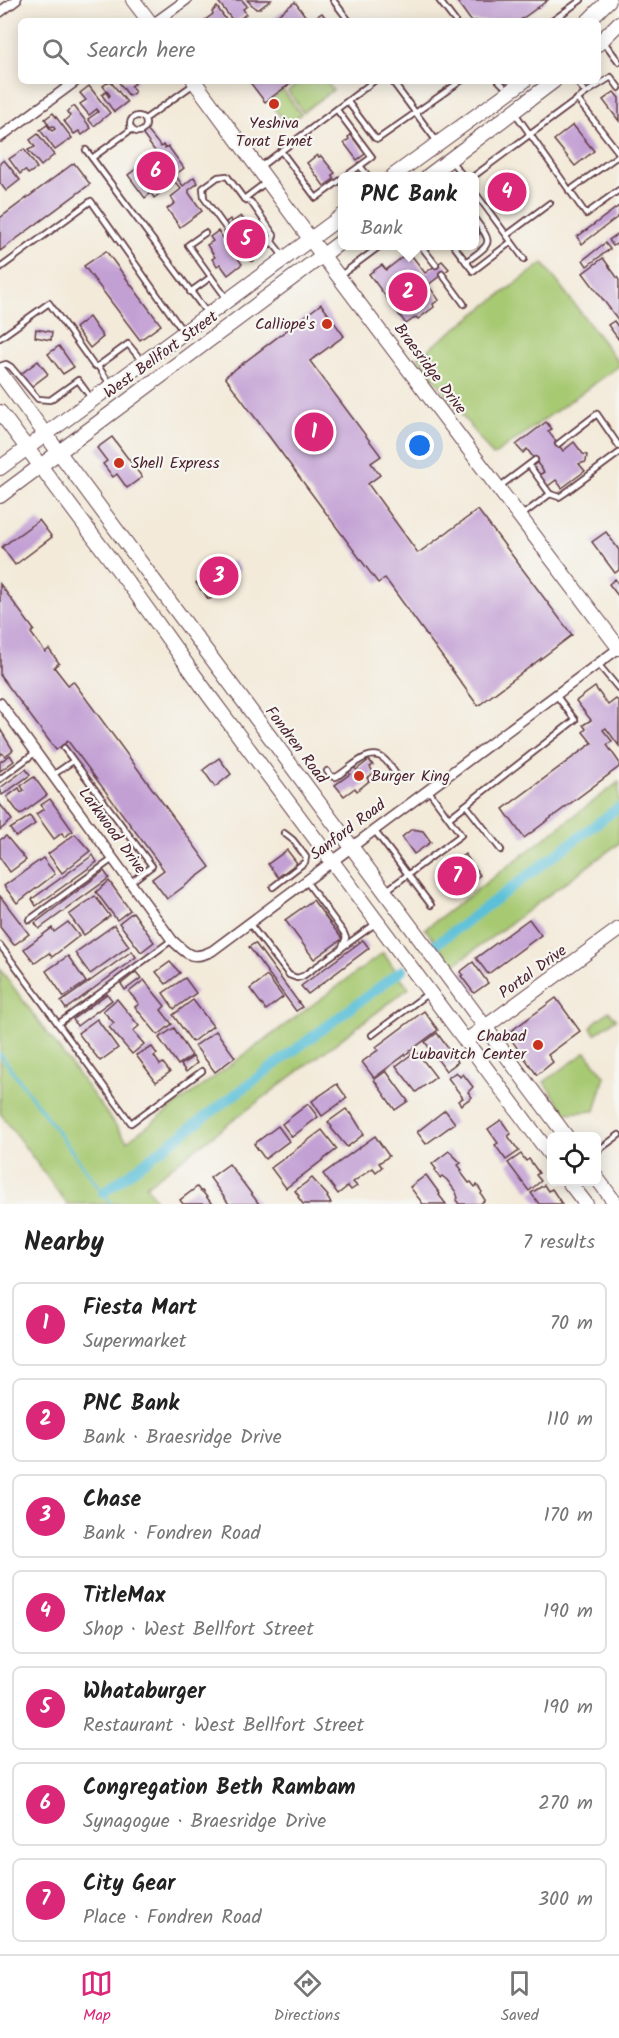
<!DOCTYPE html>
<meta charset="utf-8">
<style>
body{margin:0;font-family:Kalam,sans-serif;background:#f6f6f6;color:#222}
.controls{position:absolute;right:18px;bottom:18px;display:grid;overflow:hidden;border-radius:9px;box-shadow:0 3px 15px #0003}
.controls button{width:54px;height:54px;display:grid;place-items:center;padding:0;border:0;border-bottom:2px solid #e0e0e0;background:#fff;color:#222;font:30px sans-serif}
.you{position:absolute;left:420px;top:446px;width:21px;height:21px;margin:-15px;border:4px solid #fff;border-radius:50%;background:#1a73e8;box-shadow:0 0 0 9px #1a73e833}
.badge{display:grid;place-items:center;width:39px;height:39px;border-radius:50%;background:#db2777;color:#fff;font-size:20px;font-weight:700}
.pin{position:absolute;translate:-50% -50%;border:3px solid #fff;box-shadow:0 2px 6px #0006}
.popup{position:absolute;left:338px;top:172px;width:141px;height:78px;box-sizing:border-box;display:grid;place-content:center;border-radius:9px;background:#fff;filter:drop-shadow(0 2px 4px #0005);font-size:20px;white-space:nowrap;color:#767676}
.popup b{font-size:22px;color:#222}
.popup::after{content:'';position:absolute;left:50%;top:100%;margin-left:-12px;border:12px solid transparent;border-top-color:#fff}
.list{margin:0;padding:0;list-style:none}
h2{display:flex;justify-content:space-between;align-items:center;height:78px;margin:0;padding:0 24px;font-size:26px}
h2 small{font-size:20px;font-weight:400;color:#767676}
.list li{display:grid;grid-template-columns:39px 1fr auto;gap:18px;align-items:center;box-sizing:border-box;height:84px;margin:0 12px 12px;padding:0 12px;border:2px solid #e0e0e0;border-radius:9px}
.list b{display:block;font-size:22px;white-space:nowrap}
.list p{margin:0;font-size:20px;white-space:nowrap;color:#767676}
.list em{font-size:20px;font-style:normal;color:#767676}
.icon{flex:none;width:33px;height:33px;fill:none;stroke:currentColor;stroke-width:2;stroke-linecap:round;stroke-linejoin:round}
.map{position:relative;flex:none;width:619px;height:1204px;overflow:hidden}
.search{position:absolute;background:#fff;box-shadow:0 3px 15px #0003;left:18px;right:18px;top:18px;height:66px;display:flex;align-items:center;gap:15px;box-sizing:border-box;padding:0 21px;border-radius:9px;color:#767676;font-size:22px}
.sheet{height:750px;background:#fff}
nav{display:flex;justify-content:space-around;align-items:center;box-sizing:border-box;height:84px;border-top:2px solid #e0e0e0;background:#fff;font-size:16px;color:#767676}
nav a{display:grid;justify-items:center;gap:3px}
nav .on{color:#db2777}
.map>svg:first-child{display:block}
</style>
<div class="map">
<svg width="619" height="1204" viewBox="0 0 619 1204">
<rect width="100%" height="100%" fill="#f6f6f2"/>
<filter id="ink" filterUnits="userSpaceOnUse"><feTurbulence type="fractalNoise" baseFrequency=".0167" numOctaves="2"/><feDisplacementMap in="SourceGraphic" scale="12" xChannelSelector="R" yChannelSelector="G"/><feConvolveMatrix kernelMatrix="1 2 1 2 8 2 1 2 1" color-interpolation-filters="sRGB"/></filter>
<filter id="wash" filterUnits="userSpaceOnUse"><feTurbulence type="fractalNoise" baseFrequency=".008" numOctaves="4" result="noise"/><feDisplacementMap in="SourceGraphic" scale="24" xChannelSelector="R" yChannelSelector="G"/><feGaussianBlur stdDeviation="1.35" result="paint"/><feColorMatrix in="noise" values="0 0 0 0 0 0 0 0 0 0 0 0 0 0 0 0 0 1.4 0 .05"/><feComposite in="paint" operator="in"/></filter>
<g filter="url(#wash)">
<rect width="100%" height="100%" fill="#f3ead9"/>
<g fill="#a7c972" stroke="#78744e" stroke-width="1.5">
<polygon points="301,81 326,81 333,90 303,112 288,91"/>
<polygon points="283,90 301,114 286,125 269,101"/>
<polygon points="543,263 619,363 619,366 493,456 418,357"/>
<polygon points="619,782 619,843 454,965 425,929"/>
<polygon points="383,953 409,988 146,1186 159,1204 67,1204 0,1113 0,969 127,1141"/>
<polygon points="609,1011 616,1019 595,1034 591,1028 595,1022"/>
<polygon points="586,1052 605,1076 595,1111 566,1113 544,1082"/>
</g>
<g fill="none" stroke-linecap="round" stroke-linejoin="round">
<polyline stroke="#5bc0d8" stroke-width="3" points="0,1054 111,1204"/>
<g stroke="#5bc0d8" stroke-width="10">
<polyline points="435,945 619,807"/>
<polyline points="103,1193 402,970"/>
</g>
</g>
<g id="blocks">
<g fill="#c3a0d4">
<polygon points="217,0 242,0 247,6 243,9 246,14 237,21 233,21"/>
<polygon points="247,0 271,0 259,9 256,9"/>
<polygon points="456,0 548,0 519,21 471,21"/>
<polygon points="295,2 309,21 270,21"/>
<polygon points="217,7 227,21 206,21 205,20 213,14 212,12"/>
<polygon points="322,13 328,21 310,21"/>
<polygon points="110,81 127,102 114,112 102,95 106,92 109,97 110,95 103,86"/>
<polygon points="118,81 138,81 131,86 135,92 129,96"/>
<polygon points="249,81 294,81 265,102"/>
<polygon points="89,86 110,113 94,126 88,119 98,112 97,109 89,115 80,104 86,100 80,93"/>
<polygon points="614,92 619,98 619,121 603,100"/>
<polygon points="74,106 91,128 82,135 79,131 74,134 64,121 70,116 67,112"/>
<polygon points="53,113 72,138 55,150 40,130 47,125 52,131 55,129 53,126 50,127 45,119"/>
<polygon points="573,125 594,151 575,166 554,140"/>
<polygon points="147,130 161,147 163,145 165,148 168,146 184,168 175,175 183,186 194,177 198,183 189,190 189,193 202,211 180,227 167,209 175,203 171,197 181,189 175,182 154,198 151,193 145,198 128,175 155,155 153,153 155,151 143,135 144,132"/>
<polygon points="38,134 54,155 41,166 28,150 35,147 30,140"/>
<polygon points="351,135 365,154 357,160 344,143 349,139 348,137"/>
<polygon points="24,149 37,168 28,174 25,170 20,174 9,159"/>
<polygon points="317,155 319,157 321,156 335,173 332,175 334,179 324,186 307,163"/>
<polygon points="4,160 20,180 6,191 0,183 0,163"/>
<polygon points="74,163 90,184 0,251 0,218"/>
<polygon points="510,173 527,194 504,212 487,190"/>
<polygon points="619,206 619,216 582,244 577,237"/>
<polygon points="241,216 249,227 251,226 261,244 248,254 225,223 230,219 232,222"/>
<polygon points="474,223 481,233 474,237"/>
<polygon points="218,231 242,264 228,275 220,264 217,266 212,259 215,257 207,245 213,241 210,237"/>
<polygon points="619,233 619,242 613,246 609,240"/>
<polygon points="605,243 610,249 587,266 583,260"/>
<polygon points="106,251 161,325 140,340 84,266"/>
<polygon points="409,252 425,273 442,261 449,269 428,285 439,300 433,304 434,307 418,319 416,317 406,324 369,274 382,265 386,270"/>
<polygon points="603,258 619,280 619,321 583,273"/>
<polygon points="321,304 344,336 310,361 381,456 371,463 380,475 368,484 418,553 478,510 572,635 478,706 385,578 378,583 225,377"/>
<polygon points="89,317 103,337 90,348 75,328"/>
<polygon points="614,321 619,328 619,340 608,325"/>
<polygon points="36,329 52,332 51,340 35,337"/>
<polygon points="59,346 74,367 63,374 48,354"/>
<polygon points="38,361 48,374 31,387 21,374"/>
<polygon points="546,422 552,429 548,431 563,451 574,442 583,454 587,455 586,462 579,464 585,471 562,488 556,480 548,486 539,475 544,472 535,460 527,449 523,453 516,445"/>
<polygon points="112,437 142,477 127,488 117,474 113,477 103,464 107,461 97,448"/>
<polygon points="39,520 52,537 15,565 2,547"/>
<polygon points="606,532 619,550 619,570 615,573 592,542"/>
<polygon points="233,560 240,570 225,580 229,586 210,599 208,599 202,589 201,590 196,583 216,568 219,571"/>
<polygon points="615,579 619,585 619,597 609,584"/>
<polygon points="0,584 34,630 31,633 45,652 49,649 59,663 54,667 68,685 73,681 210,867 167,899 152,879 164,870 68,741 56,750 0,675"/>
<polygon points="595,687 608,705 616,699 619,702 619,746 606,728 603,730 612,741 607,745 619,762 619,767 524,838 503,809 592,743 583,732 586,729 583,725 591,720 576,701"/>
<polygon points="0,729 13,750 5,756 2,753 0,755"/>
<polygon points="10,755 14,761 0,771 0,762"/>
<polygon points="219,758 231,774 215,787 203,770"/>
<polygon points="369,760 373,765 370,767 374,773 367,778 369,781 357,791 355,788 344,796 335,785 350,774 348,771 354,767 356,770"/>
<polygon points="26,769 30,775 2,795 0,788"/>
<polygon points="34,777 47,795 20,815 7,797 19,788 21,792 24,790 21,786"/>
<polygon points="50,799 73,831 64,837 62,833 54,839 36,814 44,809 41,805"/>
<polygon points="0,804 12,820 0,830"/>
<polygon points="30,816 35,824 16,837 10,829"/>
<polygon points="412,829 423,831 431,842 414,854 402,837"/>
<polygon points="75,834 90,851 62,873 48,854"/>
<polygon points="6,836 26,860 10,872 0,858 0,840"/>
<polygon points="287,850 297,863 278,877 268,864"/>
<polygon points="465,854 480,875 449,898 443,891 441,893 433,878"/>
<polygon points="93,855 97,862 36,906 32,899"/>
<polygon points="43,858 55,874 17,903 4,886"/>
<polygon points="104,871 109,878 39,929 35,923"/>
<polygon points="109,881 130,910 117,920 96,892"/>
<polygon points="0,896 29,934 14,945 0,927"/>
<polygon points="95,896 110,916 84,935 69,915"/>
<polygon points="313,900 342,939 314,959 285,920"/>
<polygon points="133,912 154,942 141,952 119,923"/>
<polygon points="529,919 541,935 488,974 476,958"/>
<polygon points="68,922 79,936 52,957 49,953 35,963 24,949 52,928 54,932"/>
<polygon points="114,925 129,946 90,974 75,953"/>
<polygon points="363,940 369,948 308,994 301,986"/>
<polygon points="255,943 302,1007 296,1011 249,947"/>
<polygon points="132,951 136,957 66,1009 61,1002"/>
<polygon points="68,956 86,982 64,997 46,971"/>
<polygon points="170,962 180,973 166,984 156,972"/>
<polygon points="473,962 488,983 474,993 461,976 463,975 460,972"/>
<polygon points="136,972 141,978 125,990 121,984"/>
<polygon points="267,976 283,997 266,1010 250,989"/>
<polygon points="185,978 196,993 174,1009 163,993"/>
<polygon points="144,980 165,1006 161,1010 172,1024 158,1035 135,1007 139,1004 129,992"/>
<polygon points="107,994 112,1000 77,1026 73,1019"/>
<polygon points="556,998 580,1031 548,1055 553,1062 537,1075 507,1034"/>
<polygon points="117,999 139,1026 133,1031 144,1044 132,1054 109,1027 114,1023 103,1011"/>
<polygon points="193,1000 213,1026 192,1042 173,1015"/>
<polygon points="424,1011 438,1030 374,1078 362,1062 378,1050 376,1047"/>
<polygon points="97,1019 118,1048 100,1061 78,1033"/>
<polygon points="174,1028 192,1056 178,1065 159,1038"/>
<polygon points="216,1031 235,1057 215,1072 195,1046"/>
<polygon points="437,1033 458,1062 446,1071 425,1042"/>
<polygon points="152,1047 157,1054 154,1056 160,1065 163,1063 170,1072 156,1082 136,1055"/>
<polygon points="416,1051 436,1077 416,1092 396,1066"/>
<polygon points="193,1057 197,1063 186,1072 181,1065"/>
<polygon points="386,1071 408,1101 395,1110 374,1080"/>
<polygon points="456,1072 460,1077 463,1074 473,1087 468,1092 472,1097 461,1105 458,1101 463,1098 448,1078"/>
<polygon points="337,1084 347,1098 322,1116 312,1101"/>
<polygon points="308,1104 318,1117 292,1137 282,1124"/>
<polygon points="346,1109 350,1114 351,1113 364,1134 347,1147 331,1128 332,1127 328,1122"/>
<polygon points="445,1110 455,1123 426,1144 417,1132"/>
<polygon points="501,1120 511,1134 508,1136 519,1151 506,1160 495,1145 498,1143 488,1129"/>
<polygon points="278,1126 289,1141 265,1159 254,1144"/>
<polygon points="322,1130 337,1149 286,1188 271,1168"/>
<polygon points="375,1136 389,1156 379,1163 382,1167 376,1172 373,1168 353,1182 357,1186 351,1190 348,1186 338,1194 323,1174"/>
<polygon points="449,1151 461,1163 458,1165 462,1170 460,1171 469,1183 471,1182 475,1187 477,1185 482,1192 481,1194 485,1200 480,1204 459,1204 456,1200 458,1198 456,1192 447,1180 442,1176 440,1178 435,1170 436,1169 432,1164"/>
<polygon points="521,1154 526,1161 529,1159 539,1173 536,1175 541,1181 529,1191 508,1163"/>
<polygon points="229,1164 259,1204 229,1204 210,1178"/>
<polygon points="426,1175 440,1194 439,1195 446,1204 423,1204 410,1187"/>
<polygon points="312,1178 328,1196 327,1197 331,1203 329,1204 303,1204 298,1197 299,1196 295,1191"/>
<polygon points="544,1185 548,1191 552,1189 562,1204 539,1204 531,1193"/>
<polygon points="197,1187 201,1192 202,1191 212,1204 183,1204 180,1200"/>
</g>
</g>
</g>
<g filter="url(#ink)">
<use href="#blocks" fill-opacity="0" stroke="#633d45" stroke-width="1.5"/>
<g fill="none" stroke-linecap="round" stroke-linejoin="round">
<g stroke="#633d45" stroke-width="8">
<g id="lane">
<polyline points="333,0 349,21"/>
<polyline points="439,0 455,21"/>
<polyline points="552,21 581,0"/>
<polyline points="604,42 619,62"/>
<polyline points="392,81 438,143"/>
<polyline points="499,81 503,85"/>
<polyline points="576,81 586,93"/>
<polyline points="577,99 619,153"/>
<polyline points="348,102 375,138 378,139 461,81"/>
<polyline points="337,110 372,157 346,176"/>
<polyline points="515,113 586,214 619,190"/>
<circle cx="138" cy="124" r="8"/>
<polyline points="145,119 194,84"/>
<polyline points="86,150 207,313"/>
<polyline points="281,151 316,198 342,179"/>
<polyline points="92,158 132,129"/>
<polyline points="452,162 463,176"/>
<polyline points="360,166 368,176"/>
<polyline points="260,167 374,81"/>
<polyline points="474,176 586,93 611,77 619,88"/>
<polyline points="474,191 524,259"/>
<polyline points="569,191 619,155"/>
<polyline points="244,199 265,183"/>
<polyline points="205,233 188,245 211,277"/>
<polyline points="507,235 550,203"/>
<polyline points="272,242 252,258 246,256 204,198 203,188 218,177 227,176 244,199 251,202 274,235 272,242 284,257"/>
<polyline points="421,246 436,265"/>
<polyline points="454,246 473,271 511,242"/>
<path d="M 466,262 C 492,242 494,245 474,218"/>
<polyline points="0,268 91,201 182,330"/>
<polyline points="442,274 464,304"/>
<polyline points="341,275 380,246"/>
<polyline points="190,292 211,277 227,299"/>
<polyline points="0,338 49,303 94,366 98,366"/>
<polyline points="0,366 6,364 11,367 38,399 50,400 78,380 91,398"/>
<polyline points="110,384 98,366 128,344 142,361"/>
<polyline points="558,444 597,414 619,446"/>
<polyline points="529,465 550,494"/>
<polyline points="499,487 535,460"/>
<polyline points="521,516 550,494 559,497 565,493 619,453"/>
<polyline points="598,664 619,689"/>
<polyline points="64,748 152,866 131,882"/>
<path d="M 327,771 L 331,776 L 336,777 C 349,770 369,746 384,759 C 390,764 395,773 399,779"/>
<polyline points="53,775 73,761"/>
<polyline points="0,779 36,752"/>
<polyline points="466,805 501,850"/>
<polyline points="449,818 575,720 556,695"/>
<polyline points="374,830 431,905"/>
<polyline points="273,887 305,862 306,857 293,840 284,833"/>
<polyline points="387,890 461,835 429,791"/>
<polyline points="29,920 114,858"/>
<polyline points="249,923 289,975 297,978 303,976 341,949 346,938 344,933 306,881"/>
<polyline points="0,945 131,1123 202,1071"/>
<polyline points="343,947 375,924"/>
<polyline points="58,1024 172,940"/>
<polyline points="372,1035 427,994"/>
<polyline points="596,1152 619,1135"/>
</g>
</g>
<g stroke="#633d45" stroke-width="12">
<g id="street">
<polyline points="0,12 16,0"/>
<polyline points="157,21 186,0"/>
<polyline points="0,137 76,81"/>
<path d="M 0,703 L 172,940 C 187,954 191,961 212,951 L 619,648"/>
</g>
</g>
<g stroke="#633d45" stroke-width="16">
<g id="secondary">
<polyline points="133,0 149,21"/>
<polyline points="588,21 609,0"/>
<polyline points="598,44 619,23"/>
<polyline points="194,81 311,240 619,648"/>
<polyline points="393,176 524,81"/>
<polyline points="428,176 554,81"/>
<polyline points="0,373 566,1136"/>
<polyline points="0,412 137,595 210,697 552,1157"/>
<polyline points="0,468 342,216"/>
<polyline points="0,496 342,241"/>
<polyline points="466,1041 619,929"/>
<polyline points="596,1177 616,1204"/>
<polyline points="569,1182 586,1204"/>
</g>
</g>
<use href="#lane" stroke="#fff" stroke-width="4.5"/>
<use href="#street" stroke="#fff" stroke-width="9"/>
<use href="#secondary" stroke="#fff" stroke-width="14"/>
</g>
</g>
<g fill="#c8321e" stroke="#f6f6f2" stroke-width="2">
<circle cx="274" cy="104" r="6"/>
<circle cx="327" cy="324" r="6"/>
<circle cx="119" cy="463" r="6"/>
<circle cx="359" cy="776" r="6"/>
<circle cx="538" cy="1045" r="6"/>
</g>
<g text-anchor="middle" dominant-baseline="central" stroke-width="4.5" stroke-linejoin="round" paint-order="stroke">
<g font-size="16" fill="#4a1f2b" stroke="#f6f6f2" text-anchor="end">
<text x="274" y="123" text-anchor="middle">Yeshiva<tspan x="274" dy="18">Torat Emet</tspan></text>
<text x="315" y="324">Calliope's</text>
<text x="131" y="463" text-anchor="start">Shell Express</text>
<text x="371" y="776" text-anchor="start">Burger King</text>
<text x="526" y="1036">Chabad<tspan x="526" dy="18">Lubavitch Center</tspan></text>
</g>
<g font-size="16" fill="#4a1f2b" stroke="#f6f6f2">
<text transform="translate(161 355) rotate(-36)">West Bellfort Street</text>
<text transform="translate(430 369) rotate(53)">Braesridge Drive</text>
<text transform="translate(296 745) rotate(53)">Fondren Road</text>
<text transform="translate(348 830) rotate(-37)">Sanford Road</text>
<text transform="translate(112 831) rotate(54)">Larkwood Drive</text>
<text transform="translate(533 972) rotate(-36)">Portal Drive</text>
</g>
</g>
</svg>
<div class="controls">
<button><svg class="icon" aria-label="locate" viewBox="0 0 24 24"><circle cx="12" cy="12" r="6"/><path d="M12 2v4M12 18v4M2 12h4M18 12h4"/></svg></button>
</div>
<div class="you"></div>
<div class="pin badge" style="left:314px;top:432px">1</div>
<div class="pin badge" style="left:408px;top:292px">2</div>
<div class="popup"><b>PNC Bank</b>Bank</div>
<div class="pin badge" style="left:219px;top:576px">3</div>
<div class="pin badge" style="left:507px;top:192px">4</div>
<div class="pin badge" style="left:246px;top:239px">5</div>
<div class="pin badge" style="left:156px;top:171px">6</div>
<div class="pin badge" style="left:457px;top:876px">7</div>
<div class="search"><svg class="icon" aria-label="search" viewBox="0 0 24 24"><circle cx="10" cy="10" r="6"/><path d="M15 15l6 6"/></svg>Search here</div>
</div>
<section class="sheet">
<h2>Nearby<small>7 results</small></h2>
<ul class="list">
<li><span class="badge">1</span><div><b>Fiesta Mart</b><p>Supermarket</p></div><em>70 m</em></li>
<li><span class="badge">2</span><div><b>PNC Bank</b><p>Bank · Braesridge Drive</p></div><em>110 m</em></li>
<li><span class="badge">3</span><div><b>Chase</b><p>Bank · Fondren Road</p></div><em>170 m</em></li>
<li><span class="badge">4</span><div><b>TitleMax</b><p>Shop · West Bellfort Street</p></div><em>190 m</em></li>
<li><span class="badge">5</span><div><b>Whataburger</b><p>Restaurant · West Bellfort Street</p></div><em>190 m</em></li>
<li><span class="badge">6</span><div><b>Congregation Beth Rambam</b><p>Synagogue · Braesridge Drive</p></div><em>270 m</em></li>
<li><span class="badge">7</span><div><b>City Gear</b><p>Place · Fondren Road</p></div><em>300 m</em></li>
</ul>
</section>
<nav>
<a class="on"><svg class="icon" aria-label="map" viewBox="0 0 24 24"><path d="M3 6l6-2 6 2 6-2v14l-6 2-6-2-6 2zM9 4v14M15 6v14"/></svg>Map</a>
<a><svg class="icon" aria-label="directions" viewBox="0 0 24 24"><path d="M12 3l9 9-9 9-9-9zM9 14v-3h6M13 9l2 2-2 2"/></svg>Directions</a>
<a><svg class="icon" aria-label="saved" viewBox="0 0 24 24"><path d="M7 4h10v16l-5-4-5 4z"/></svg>Saved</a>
</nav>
